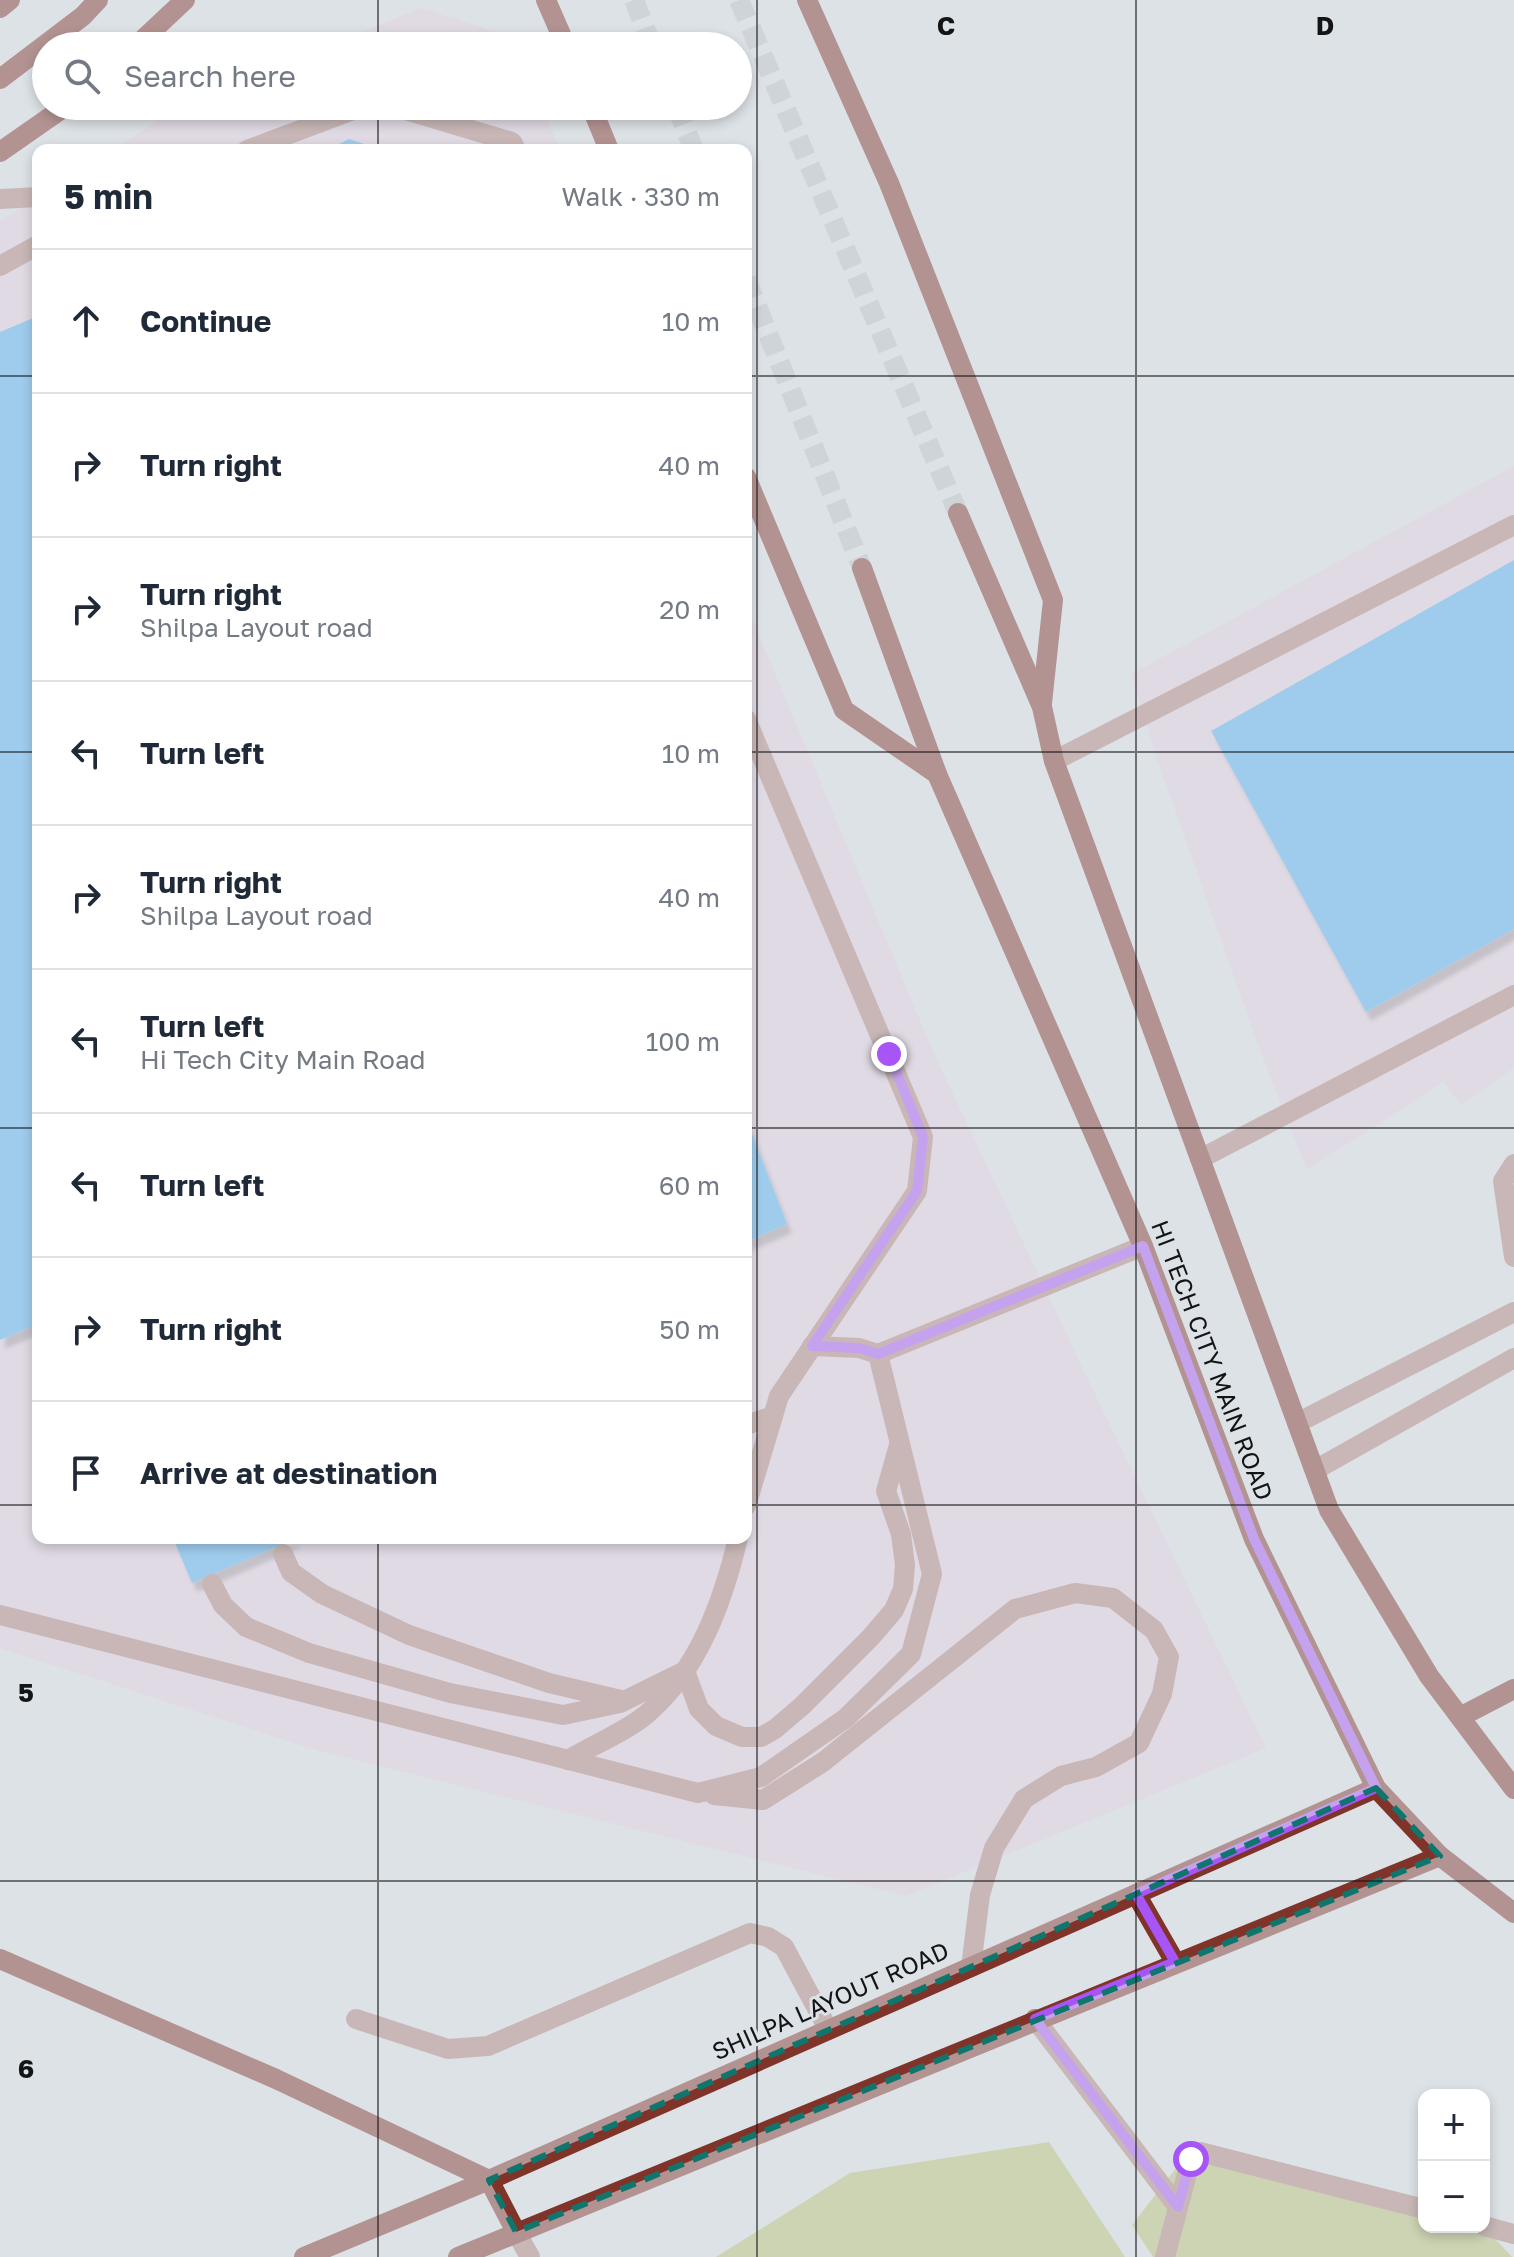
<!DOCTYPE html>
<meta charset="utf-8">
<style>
body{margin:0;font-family:"Golos Text",sans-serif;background:#f2f2f3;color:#1f2937}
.controls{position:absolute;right:24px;bottom:24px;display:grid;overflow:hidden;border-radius:16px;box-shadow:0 4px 12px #0003}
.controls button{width:72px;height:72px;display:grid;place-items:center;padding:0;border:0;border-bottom:2px solid #e0e1e3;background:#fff;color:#1f2937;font:40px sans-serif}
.stop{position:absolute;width:24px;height:24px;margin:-18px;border:6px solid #a855f7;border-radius:50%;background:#fff}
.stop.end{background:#a855f7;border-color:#fff;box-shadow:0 2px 8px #0008}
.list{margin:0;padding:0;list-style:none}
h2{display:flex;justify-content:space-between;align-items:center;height:104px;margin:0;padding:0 32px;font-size:34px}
h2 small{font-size:26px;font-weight:400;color:#747a83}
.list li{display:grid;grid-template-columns:52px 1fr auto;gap:24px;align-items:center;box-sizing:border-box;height:144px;padding:0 32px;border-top:2px solid #e0e1e3}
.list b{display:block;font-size:30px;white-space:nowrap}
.list p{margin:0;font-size:26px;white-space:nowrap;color:#747a83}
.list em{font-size:26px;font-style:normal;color:#747a83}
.icon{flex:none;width:44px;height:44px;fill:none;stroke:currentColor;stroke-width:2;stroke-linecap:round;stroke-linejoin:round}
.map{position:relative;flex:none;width:1514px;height:2257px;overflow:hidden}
.search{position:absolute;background:#fff;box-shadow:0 4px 12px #0003;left:32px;top:32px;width:720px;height:88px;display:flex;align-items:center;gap:20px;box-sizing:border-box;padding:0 28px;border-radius:44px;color:#747a83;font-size:30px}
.panel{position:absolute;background:#fff;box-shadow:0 4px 12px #0003;left:32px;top:144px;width:720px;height:1400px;border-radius:16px}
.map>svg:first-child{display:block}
</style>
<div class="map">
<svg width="1514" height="2257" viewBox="0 0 1514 2257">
<defs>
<filter id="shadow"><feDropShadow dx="5" dy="9" stdDeviation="2" flood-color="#0004"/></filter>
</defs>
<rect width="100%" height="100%" fill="#dde2e7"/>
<g fill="#e5d1e0">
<polygon points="421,8 512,37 516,46 327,46"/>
<polygon points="179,106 541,106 560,150 112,150 157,121 160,114"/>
<polygon points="38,197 38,1538 746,1538 746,604 932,1049 1083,1369 1266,1748 906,1896 319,1751 0,1648 0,221"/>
<polygon points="1514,466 1514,1068 1461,1105 1443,1082 1307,1170 1258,1045 1155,753 1131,674"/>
</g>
<g fill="#b9c373">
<polygon points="1049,2142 1125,2257 716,2257 850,2173"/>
<polygon points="1187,2154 1424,2200 1424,2227 1484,2227 1512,2257 1153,2257 1132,2225"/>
</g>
<g fill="#56b2f3" filter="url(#shadow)">
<polygon points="349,139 379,149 379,150 327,150"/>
<polygon points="38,316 38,1324 0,1340 0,332"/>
<polygon points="1514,560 1514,929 1366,1012 1211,731"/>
<polygon points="746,1119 787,1224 746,1242"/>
<polygon points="173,1538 297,1538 192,1583"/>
</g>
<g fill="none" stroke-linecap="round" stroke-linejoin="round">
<g stroke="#bfc3c8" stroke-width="20" stroke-dasharray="20 10" stroke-linecap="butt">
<polyline points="634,0 652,46"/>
<polyline points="739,0 958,513"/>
<polyline points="676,106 694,150"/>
<polyline points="746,279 862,568"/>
</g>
<g stroke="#b2847c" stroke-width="20">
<polyline points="392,106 512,142 516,150"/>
<polyline points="247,150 364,106"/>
<polyline points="0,199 38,197"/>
<polyline points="0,266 38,245"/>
<polyline points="746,719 923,1137 917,1191 779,1396 746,1506"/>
<polyline points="1054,761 1514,525"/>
<polyline points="1200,1159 1514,995"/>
<polyline points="1514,1164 1503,1181 1514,1257"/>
<polyline points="812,1346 859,1348 878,1354 1143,1246"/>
<polyline points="1297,1423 1514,1312"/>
<polyline points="746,1425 773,1416"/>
<polyline points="1315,1470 1514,1358"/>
<polyline points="283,1554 291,1572 322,1594 409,1635 549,1683 621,1700"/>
<polyline points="212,1584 223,1605 246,1627 309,1653 450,1693 563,1715 620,1703 685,1671 699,1709 716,1726 742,1737 761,1737 775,1729 802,1706 871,1637 894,1610 903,1589 905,1565 901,1534 886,1491 899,1445"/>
<polyline points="0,1615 698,1793 761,1777 846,1718 911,1654 932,1574 878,1354"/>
<path d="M 568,1760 C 591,1746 629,1730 648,1713 C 699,1669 723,1601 738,1538"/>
<polyline points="714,1795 763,1800 823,1762 1015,1609 1075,1593 1113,1598 1154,1630 1169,1657 1162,1694 1139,1743 1096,1767 1061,1776 1024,1799 994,1848 980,1895 971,1967"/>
<polyline points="356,2019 448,2049 488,2046 750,1933 768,1937 784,1947 828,2029"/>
<polyline points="1035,2019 1178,2207"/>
<polyline points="1484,2226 1514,2234"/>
<polyline points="516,2232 530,2257"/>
<polyline points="1165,2257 1191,2159 1194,2153 1200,2152 1424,2209"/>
</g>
<g stroke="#803329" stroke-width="20">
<polyline points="546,0 566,46"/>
<polyline points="807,0 889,183 1053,600 1042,703"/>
<polyline points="0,8 10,0"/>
<polyline points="136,46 185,0"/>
<polyline points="0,79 83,16 98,0"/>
<polyline points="591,106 609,150"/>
<polyline points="0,152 66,106"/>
<polyline points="746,477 844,710 937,774"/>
<polyline points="958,513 1042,707 1054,761 1329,1510 1429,1676 1514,1789"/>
<polyline points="862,568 937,774 1143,1246 1254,1539 1376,1788 1440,1856 1514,1913"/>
<polyline points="1460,1717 1514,1689"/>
<polyline points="1136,1894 1175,1962"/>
<polyline points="0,1959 276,2079 489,2180 516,2232"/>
<polyline points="304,2257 489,2180 1376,1788"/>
<polyline points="458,2257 1440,1856"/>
</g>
</g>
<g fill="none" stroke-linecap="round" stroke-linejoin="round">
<polyline stroke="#a855f7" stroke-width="10" points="889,1054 923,1137 917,1191 812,1346 859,1348 878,1354 1143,1246 1254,1539 1376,1788 1136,1894 1175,1962 1035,2019 1178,2207 1191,2159"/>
</g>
<path d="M0 0H1514V2257H0ZM 1376,1788 L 1440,1856 L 516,2232 L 489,2180 Z" fill="#dde2e7" fill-opacity=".55" fill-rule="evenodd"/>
<path fill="none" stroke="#0f766e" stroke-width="6" stroke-dasharray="16 10" stroke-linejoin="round" d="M 1376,1788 L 1440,1856 L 516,2232 L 489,2180 Z"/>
<path fill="none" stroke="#121416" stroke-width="2" stroke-opacity="0.55" d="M 378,0 L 378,46M 757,0 L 757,2257M 1136,0 L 1136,2257M 378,106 L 378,150M 0,376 L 38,376M 746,376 L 1514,376M 0,752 L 38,752M 746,752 L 1514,752M 0,1128 L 38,1128M 746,1128 L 1514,1128M 0,1505 L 38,1505M 746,1505 L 1514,1505M 378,1538 L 378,2257M 0,1881 L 1514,1881"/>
<g text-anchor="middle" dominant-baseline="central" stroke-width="6" stroke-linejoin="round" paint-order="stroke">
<g font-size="24" fill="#121416" stroke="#dde2e7">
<text transform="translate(1213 1360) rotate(69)">HI TECH CITY MAIN ROAD</text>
<text transform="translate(830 2000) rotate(-24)">SHILPA LAYOUT ROAD</text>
</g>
</g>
<g font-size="26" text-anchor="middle" font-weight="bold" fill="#121416" stroke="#dde2e7" stroke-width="6" stroke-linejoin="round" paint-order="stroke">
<text x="946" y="35">C</text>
<text x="1325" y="35">D</text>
<text x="26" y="1702">5</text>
<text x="26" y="2078">6</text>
</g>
</svg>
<div class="controls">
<button>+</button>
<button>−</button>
</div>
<div class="stop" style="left:1191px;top:2159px"></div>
<div class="stop end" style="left:889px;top:1054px"></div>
<div class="search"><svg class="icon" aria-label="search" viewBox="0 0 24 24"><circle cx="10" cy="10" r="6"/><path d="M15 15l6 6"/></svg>Search here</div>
<section class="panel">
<h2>5 min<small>Walk · 330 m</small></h2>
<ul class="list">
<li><svg class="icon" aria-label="ahead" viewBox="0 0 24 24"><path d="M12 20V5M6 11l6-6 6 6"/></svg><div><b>Continue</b></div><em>10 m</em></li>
<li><svg class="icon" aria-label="right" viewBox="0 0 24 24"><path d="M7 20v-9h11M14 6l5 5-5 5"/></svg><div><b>Turn right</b></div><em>40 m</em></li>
<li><svg class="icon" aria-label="right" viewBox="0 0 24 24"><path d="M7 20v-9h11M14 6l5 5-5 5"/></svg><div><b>Turn right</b><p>Shilpa Layout road</p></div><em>20 m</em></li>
<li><svg class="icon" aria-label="left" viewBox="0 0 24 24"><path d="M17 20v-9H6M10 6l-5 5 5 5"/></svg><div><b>Turn left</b></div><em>10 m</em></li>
<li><svg class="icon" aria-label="right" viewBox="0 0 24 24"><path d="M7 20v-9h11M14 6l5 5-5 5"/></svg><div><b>Turn right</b><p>Shilpa Layout road</p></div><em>40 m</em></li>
<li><svg class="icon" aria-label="left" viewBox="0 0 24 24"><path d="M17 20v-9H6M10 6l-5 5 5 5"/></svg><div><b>Turn left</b><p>Hi Tech City Main Road</p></div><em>100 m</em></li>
<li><svg class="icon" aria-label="left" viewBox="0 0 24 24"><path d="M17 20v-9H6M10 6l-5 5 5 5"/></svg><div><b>Turn left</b></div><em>60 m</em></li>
<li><svg class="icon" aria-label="right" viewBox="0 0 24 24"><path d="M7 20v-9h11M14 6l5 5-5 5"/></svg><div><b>Turn right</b></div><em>50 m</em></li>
<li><svg class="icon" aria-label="arrive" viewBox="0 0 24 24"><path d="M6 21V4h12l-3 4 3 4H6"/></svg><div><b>Arrive at destination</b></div></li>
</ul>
</section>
</div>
